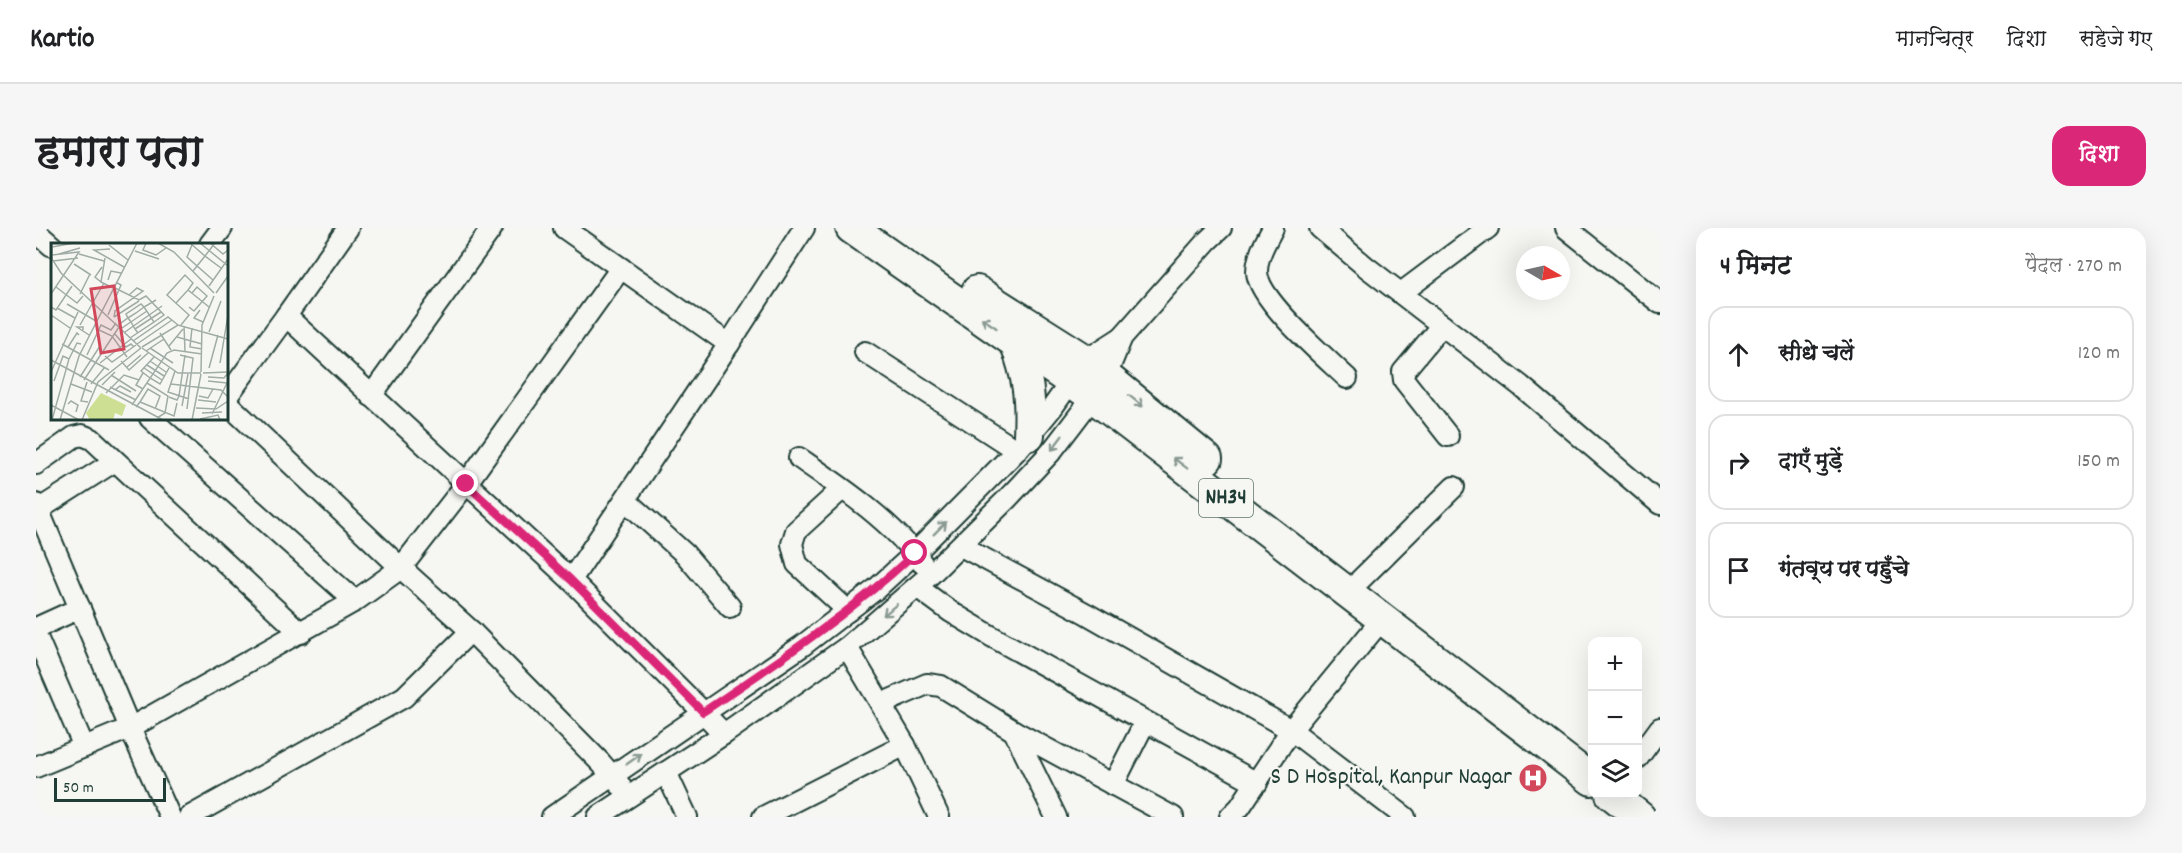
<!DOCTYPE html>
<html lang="hi">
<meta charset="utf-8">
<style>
body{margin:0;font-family:Dekko,"Playpen Sans Deva",sans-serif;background:#f6f6f6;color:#202124}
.controls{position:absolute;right:18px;bottom:18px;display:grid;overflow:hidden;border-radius:12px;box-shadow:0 6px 24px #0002}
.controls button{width:54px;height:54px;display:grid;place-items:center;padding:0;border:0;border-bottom:2px solid #e0e0e0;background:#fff;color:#202124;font:30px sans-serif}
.compass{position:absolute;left:1480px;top:18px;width:54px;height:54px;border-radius:50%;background:#fff;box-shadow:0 6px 24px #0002;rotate:99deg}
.scale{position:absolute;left:18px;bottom:15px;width:112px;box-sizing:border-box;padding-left:6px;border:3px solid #1f3d34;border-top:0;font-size:16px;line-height:21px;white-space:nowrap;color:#1f3d34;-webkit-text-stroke:4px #f6f6f2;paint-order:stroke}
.stop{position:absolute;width:18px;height:18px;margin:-14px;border:4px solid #db2777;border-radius:50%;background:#fff}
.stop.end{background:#db2777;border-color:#fff;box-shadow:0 2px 6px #0008}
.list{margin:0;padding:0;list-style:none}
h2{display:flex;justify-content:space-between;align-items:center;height:78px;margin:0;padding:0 24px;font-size:26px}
h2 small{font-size:20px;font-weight:400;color:#757577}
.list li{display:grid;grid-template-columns:39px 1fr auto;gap:18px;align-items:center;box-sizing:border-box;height:96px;margin:0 12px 12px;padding:0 12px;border:2px solid #e0e0e0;border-radius:18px}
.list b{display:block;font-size:22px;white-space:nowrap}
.list em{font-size:20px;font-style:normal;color:#757577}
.icon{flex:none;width:33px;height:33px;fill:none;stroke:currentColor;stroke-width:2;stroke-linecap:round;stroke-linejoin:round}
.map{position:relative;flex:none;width:1624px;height:589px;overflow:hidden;border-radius:18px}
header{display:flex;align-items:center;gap:36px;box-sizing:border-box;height:84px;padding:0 30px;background:#fff;border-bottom:2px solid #e0e0e0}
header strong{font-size:28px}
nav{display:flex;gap:33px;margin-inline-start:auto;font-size:21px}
.intro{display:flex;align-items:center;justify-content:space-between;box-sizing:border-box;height:144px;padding:0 36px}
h1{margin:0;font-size:42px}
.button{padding:15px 27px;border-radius:18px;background:#db2777;color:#fff;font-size:21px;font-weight:700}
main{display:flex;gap:36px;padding:0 36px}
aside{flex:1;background:#fff;border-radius:18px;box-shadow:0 6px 24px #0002}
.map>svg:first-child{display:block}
</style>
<header>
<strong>Kartio</strong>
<nav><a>मानचित्र</a><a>दिशा</a><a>सहेजे गए</a></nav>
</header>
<div class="intro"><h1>हमारा पता</h1><a class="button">दिशा</a></div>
<main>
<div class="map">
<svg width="1624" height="589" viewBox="0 0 1624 589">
<rect width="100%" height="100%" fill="#f6f6f2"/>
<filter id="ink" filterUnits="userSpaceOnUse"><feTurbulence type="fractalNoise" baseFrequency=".0167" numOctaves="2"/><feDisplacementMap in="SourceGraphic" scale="12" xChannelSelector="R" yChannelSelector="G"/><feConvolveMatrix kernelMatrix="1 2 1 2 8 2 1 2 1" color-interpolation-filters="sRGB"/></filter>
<g filter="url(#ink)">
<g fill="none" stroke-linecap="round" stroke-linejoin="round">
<g stroke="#1f3d34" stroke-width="24">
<g id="minor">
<polyline points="528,0 693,116 535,352 659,476 688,506"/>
<path d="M 1237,0 C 1230,13 1221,28 1221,44 C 1222,72 1290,130 1311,150"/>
<polyline points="1284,0 1329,38 1485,158 1624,276"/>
<polyline points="1530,0 1624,75"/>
<polyline points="0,4 16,18"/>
<polyline points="174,16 186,0"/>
<polyline points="1365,65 1452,0"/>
<polyline points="250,88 312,0"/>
<polyline points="1406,97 1367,144 1368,152 1412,208"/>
<polyline points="693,116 768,0"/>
<polyline points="829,124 980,222"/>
<polyline points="335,168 456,0"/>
<polyline points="190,170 250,88 535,352"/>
<polyline points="190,174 365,340 435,403 565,535 584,557"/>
<polyline points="114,190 319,373"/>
<path d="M 763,230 C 805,259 856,293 886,335"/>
<polyline points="0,236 38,209 46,207 56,211 265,405"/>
<polyline points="806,261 760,303 756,316 761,336 812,383"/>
<polyline points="589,272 649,326 694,379"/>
<polyline points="0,276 94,500 134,589"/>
<polyline points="2,282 79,233"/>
<polyline points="925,318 1051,386 1255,502 1369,589"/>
<polyline points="1324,352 1418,259"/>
<polyline points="881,359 915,384 955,408 1221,555"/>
<polyline points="0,400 44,380"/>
<polyline points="0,407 48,519"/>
<polyline points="811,419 869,517 903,589"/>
<polyline points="845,476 891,456 905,458 978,503 1020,589"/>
<polyline points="978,503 1137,589"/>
<polyline points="1602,530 1624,500"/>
<polyline points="0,539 94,500 319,373 365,340 430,256 585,40"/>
<polyline points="630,544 651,589"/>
<polyline points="1077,557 1109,494"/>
<polyline points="153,589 368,469 435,403"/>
<polyline points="516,589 766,418 840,361 879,325 984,219 1016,180 1050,132 1086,109"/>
<polyline points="562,589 688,506 811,419 894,347 971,271 1015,224 1057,169 1070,148 1086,109 1171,13 1185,0"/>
<polyline points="727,589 869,517"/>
<polyline points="1194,589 1204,579 1255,502 1347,390"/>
</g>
</g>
<g stroke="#1f3d34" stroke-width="34">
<g id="highway">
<polyline points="815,0 1057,169 1556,552"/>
<polyline points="941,63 1050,132 1171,231"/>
<path d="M 979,113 C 992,150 995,168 993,207"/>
<polyline points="1575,566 1604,589"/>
</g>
</g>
<use href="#minor" stroke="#f6f6f2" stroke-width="20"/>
<use href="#highway" stroke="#f6f6f2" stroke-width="30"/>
</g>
<defs><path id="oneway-shaft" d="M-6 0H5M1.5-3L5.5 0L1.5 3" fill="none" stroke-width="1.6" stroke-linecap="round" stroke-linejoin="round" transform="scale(1.5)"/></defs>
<g stroke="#8a9a93">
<use href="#oneway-shaft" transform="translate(953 95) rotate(-146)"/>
<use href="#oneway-shaft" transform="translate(1100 173) rotate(39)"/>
<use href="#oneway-shaft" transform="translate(1021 215) rotate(127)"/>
<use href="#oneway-shaft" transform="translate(1144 235) rotate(-143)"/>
<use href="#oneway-shaft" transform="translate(904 300) rotate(-45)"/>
<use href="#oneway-shaft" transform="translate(854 382) rotate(139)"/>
<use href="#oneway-shaft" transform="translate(598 531) rotate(-35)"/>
</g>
</g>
<g fill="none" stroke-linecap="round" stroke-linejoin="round" filter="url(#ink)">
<path stroke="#db2777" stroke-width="8" d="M 430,256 L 535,352 L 667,484 C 743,433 812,387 879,325"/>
</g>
<defs>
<g id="hospital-disc" transform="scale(1.5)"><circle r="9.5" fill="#d1495b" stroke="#f6f6f2"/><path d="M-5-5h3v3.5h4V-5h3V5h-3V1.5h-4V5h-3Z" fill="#fff"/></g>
</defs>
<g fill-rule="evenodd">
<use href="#hospital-disc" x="1497" y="550"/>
</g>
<g text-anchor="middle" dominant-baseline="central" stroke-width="4.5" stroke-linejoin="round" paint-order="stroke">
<rect fill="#f6f6f2" stroke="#60746d" stroke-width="1.5" x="1163" y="251" width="54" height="38" rx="4.5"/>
<g font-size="22" font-weight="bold" fill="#1f3d34">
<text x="1190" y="270">NH34</text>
</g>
<g font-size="24" fill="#1f3d34" stroke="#f6f6f2" text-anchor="end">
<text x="1476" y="550">S D Hospital, Kanpur Nagar</text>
</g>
</g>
<g transform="translate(15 15)">
<rect width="177" height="177" fill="#f6f6f2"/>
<path d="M 50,150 L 75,162 L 71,173 L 64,170 L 62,177 L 39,177 L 35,170 Z" fill="#ccdf93"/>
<path fill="none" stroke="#a0aca6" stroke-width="1.5" d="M 1,0 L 1,16 L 10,30 L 90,105M 95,0 L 92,7 L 105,12 L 115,5M 107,0 L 123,9 L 163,50M 139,0 L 154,13 L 142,28M 149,0 L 177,23M 159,0 L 172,11 L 177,7M 164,0 L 154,13 L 170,25M 58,2 L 77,17M 141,2 L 136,14 L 162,37M 1,4 L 23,0M 59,6 L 43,7 L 73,24M 84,8 L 108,16M 8,11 L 29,5M 28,11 L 53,18M 54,15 L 50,39 L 62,45M 2,18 L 27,15M 23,21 L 40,32M 57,37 L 60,28 L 70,30M 50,39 L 44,34 L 51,24M 158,43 L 177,16M 5,44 L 26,60 L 32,53M 64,45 L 88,57 L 95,53 L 113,72 L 103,79M 165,50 L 177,33M 0,51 L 28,9 L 1,12M 29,51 L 39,31M 125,60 L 137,47 L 158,64M 16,61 L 45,78M 0,64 L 5,67 L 21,43M 138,64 L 143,68 L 156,53 L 146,44 L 141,50M 6,65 L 24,75M 149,67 L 143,75 L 152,79M 0,72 L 19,85M 57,72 L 70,42 L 65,39M 63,74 L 64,68 L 92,48 L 86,45 L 78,52M 63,74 L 88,58M 29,82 L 53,40M 67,82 L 77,75 L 85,70 L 93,64 L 90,61 L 75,71 L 77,75 L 80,79 L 84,86 L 87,90M 130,82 L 138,72 L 116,52 L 134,32 L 142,40 L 137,47M 133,83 L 134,108M 71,85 L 96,68M 141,85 L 139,104 L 151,106M 84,86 L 110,69M 32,87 L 32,84 L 26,84 L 38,92M 48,87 L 61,93 L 76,114M 74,89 L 111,63M 158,89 L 170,58M 63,90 L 75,104 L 80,101 L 83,104M 109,90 L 120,107M 126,94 L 151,101M 79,95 L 103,79 L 93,64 L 105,57M 82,98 L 117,74 L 127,82M 11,101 L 58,127M 86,101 L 121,77M 118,103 L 132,86M 17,104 L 26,90 L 28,92M 91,104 L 127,82 L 177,96M 91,105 L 127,130 L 150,130M 99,105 L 122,120M 95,108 L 113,96M 36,112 L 50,82 L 60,87 L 65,80M 129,112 L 142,115 L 136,166M 54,113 L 61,119 L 85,102M 103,114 L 90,128 L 99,135 L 109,141 L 118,125M 18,116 L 26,100 L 30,101M 0,117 L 112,177M 70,118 L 78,127 L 97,110M 99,118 L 115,129M 49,120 L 80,96M 169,120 L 177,72M 96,122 L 113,133M 76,124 L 90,112M 93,125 L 111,137M 158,125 L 167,92M 124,128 L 117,149 L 138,156M 0,129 L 27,69M 150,129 L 151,82 L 163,53M 152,130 L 177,129M 60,132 L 85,148M 29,134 L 49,103M 157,134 L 173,135 L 177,130M 33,137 L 68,84M 157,138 L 176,140M 36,139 L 30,158 L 37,159M 96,140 L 117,153 L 114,170 L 106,175M 20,141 L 41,149M 40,141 L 54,124M 120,141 L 170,147 L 177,154M 51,142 L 64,129M 59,144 L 85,157M 92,146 L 85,142 L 92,130M 64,147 L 69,143 L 80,149M 55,150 L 73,132 L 88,137M 148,153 L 157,155 L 162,146M 118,154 L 126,157 L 128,153 L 134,112M 147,157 L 165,159M 89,159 L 97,146 L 109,153 L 104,166M 17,161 L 20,158 L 27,162 L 25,169M 0,162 L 28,177M 81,162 L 116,110 L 123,107 L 151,111M 131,163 L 137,131M 85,164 L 89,159 L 123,173 L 126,160M 145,165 L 165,166 L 177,158M 151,170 L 171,169M 161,171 L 177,138M 149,176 L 167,172 L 169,177M 1,177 L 18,116 L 12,113 L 3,138M 9,177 L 28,113 L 86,0M 31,177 L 47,139 L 90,105M 141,177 L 150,131"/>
<path fill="#d1495b" fill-opacity="0.15" stroke="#d1495b" stroke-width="3" d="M 63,43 L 73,106 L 50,110 L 40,46 Z"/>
<rect width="177" height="177" fill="none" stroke="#1f3d34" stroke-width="3"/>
</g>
</svg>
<div class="controls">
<button>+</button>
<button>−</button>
<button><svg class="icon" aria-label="layers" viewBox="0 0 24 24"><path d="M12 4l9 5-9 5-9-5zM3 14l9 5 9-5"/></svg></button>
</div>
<svg class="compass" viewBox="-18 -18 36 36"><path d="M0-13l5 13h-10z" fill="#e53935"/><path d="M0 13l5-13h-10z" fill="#757577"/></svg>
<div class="scale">50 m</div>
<div class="stop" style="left:879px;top:325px"></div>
<div class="stop end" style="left:430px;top:256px"></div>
</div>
<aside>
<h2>4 मिनट<small>पैदल · 270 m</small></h2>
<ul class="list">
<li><svg class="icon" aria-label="ahead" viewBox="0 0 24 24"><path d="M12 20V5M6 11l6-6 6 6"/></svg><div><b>सीधे चलें</b></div><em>120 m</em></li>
<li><svg class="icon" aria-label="right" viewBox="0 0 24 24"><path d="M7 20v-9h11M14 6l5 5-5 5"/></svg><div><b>दाएँ मुड़ें</b></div><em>150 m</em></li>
<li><svg class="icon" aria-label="arrive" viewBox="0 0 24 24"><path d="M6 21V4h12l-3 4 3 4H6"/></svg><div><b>गंतव्य पर पहुँचे</b></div></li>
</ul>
</aside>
</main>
